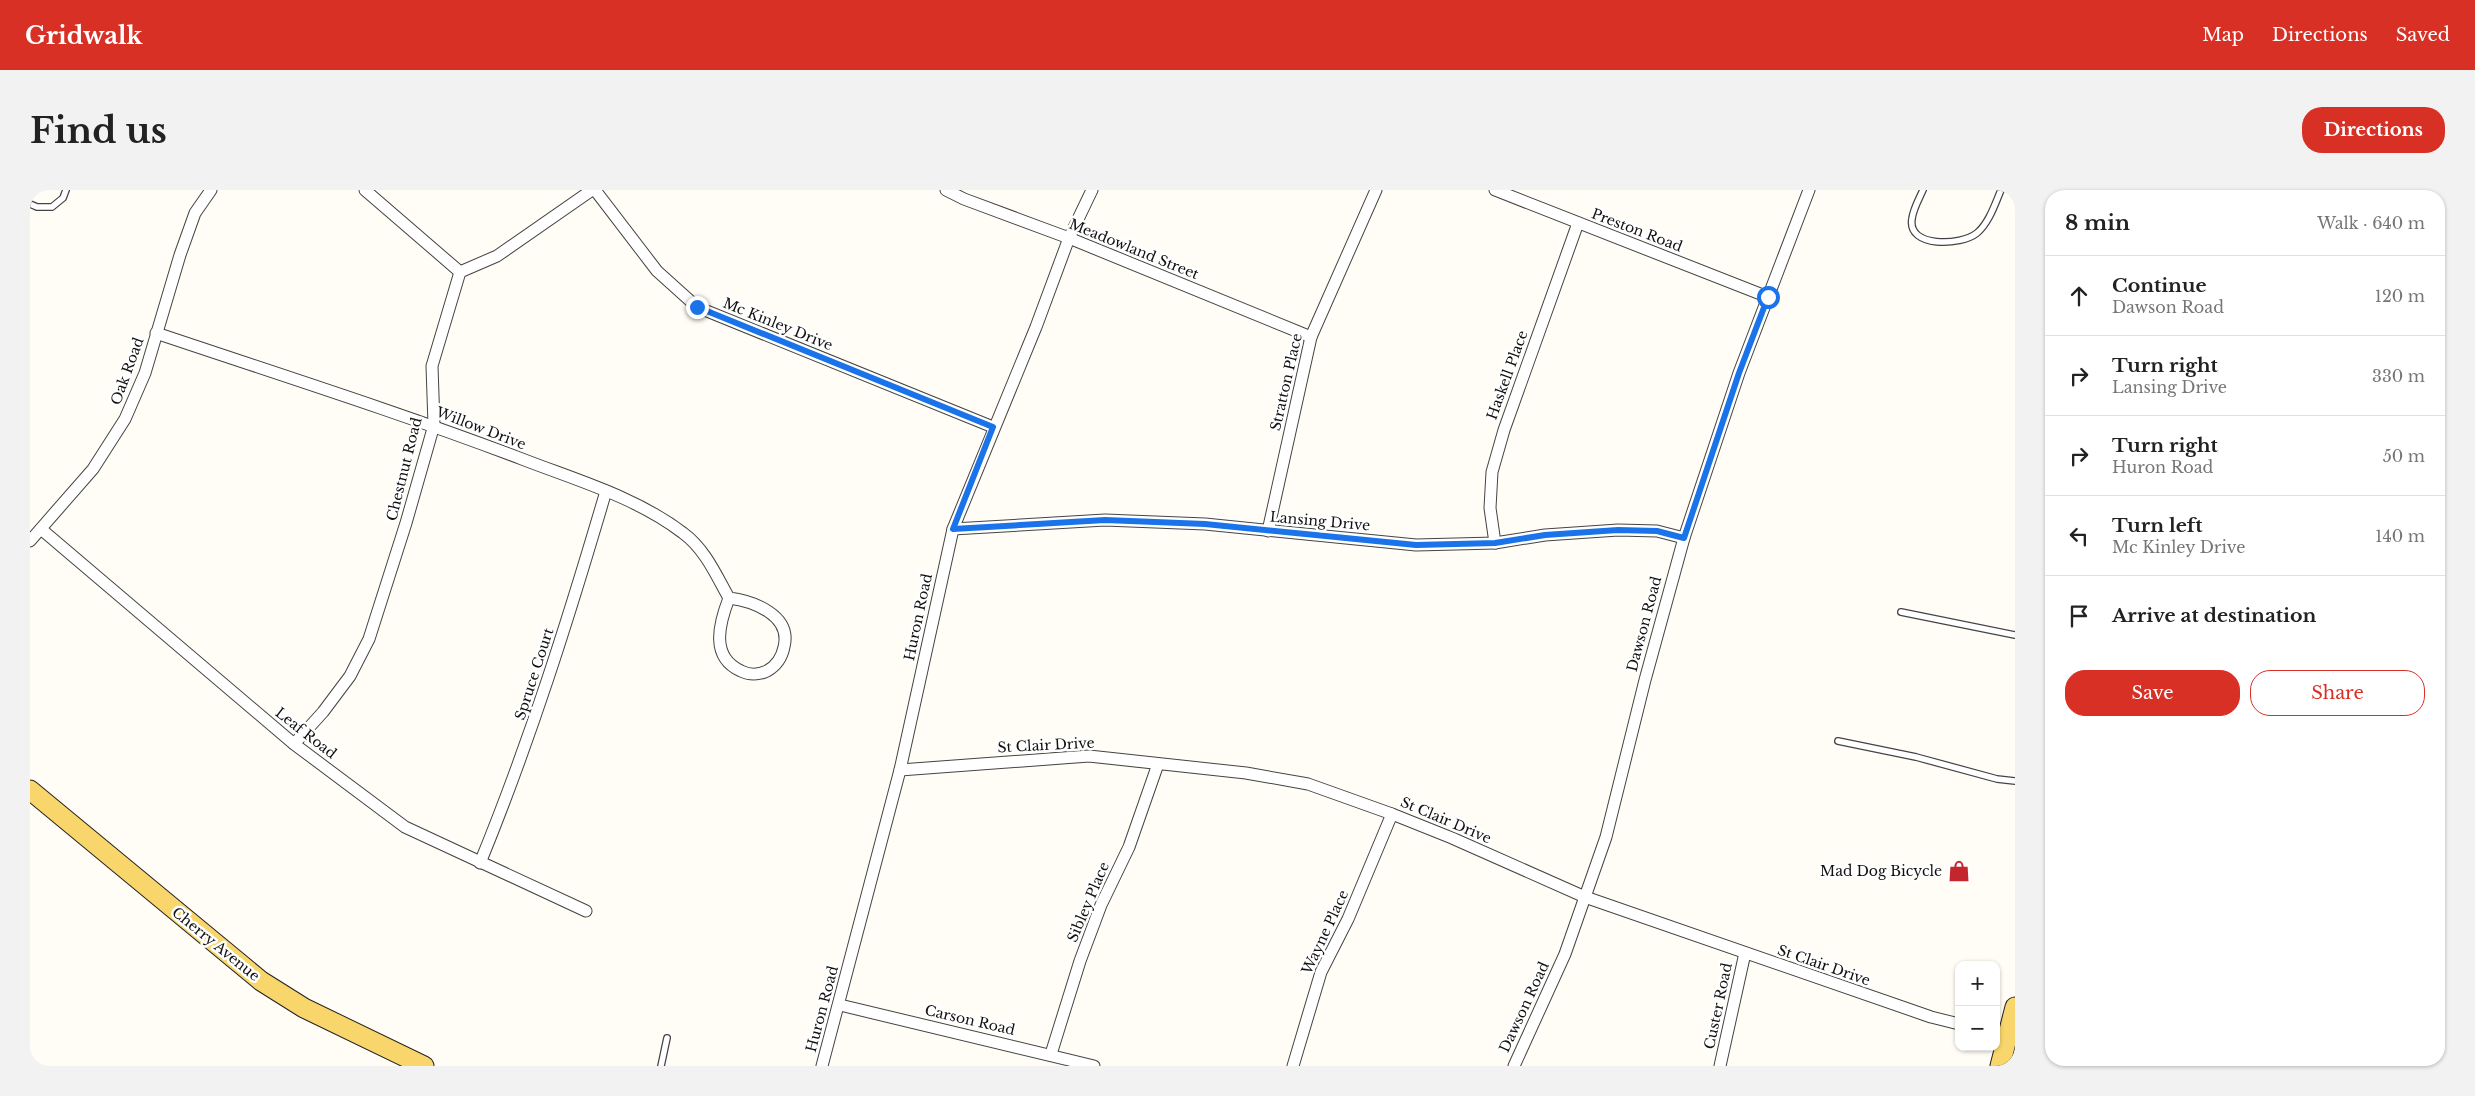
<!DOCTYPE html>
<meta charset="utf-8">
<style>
body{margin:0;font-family:"Libre Baskerville",serif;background:#f2f2f2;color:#222}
.controls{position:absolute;right:15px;bottom:15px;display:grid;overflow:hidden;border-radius:10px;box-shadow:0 1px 4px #0004}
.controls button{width:45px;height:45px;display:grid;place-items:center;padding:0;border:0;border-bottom:1px solid #e0e0e0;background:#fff;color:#222;font:25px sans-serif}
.stop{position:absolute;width:15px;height:15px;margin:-11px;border:4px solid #1a73e8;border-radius:50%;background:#fff}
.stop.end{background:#1a73e8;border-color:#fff;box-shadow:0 1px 5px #0008}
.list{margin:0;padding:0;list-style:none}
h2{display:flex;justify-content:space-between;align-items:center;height:65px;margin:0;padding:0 20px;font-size:21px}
h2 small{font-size:16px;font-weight:400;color:#767676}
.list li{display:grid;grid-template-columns:32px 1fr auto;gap:15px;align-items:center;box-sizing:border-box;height:80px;padding:0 20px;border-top:1px solid #e0e0e0}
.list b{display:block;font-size:19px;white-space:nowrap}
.list p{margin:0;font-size:16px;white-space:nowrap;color:#767676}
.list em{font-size:16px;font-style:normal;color:#767676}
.actions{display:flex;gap:10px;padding:15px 20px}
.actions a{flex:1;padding:11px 0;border:1px solid #d93025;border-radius:20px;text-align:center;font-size:18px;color:#d93025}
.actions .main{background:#d93025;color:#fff}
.icon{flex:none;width:28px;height:28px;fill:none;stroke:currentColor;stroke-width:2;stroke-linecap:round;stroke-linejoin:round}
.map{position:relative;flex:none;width:1985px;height:876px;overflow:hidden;border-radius:20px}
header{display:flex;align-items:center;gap:30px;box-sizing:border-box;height:70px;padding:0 25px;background:#d93025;color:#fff}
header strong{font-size:24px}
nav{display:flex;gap:28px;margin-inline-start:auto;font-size:18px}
.intro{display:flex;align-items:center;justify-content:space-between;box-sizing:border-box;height:120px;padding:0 30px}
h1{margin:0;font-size:35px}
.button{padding:12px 22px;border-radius:20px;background:#d93025;color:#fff;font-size:18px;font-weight:700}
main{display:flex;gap:30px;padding:0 30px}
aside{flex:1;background:#fff;border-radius:20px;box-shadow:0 1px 4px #0004}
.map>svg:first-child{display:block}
</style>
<header>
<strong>Gridwalk</strong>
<nav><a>Map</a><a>Directions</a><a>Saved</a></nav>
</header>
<div class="intro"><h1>Find us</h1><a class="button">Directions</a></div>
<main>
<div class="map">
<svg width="1985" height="876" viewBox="0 0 1985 876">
<rect width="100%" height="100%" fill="#fffdf5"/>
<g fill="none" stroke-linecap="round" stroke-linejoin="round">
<g stroke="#444" stroke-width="8">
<g id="lane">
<path d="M 1893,0 C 1889,9 1883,19 1882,29 C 1877,58 1931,56 1947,43 C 1959,33 1965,14 1971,0"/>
<polyline points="0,14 7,17 22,17 33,8 36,0"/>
<polyline points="1871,422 1985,445"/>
<polyline points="1808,551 1886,567 1967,589 1985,591"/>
<polyline points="631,876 637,848"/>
</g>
</g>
<g stroke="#444" stroke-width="13">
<g id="street">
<polyline points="335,0 430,82"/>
<polyline points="565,0 627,81 667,117 963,237"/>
<polyline points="916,0 934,9 1039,48 1281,147"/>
<polyline points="1465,0 1738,107"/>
<path d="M 126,143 C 248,184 371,223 492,269 C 546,290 606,307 653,343 C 675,359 686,385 699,408 C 689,434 680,467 711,481 C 719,485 729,485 737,481 C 746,476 752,467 754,457 C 762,425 723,411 699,408"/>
<polyline points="11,339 264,554 375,637 556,721"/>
<polyline points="923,339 1075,330 1175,334 1386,355 1465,353 1515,345 1588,340 1627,341 1654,348"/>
<polyline points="1238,341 1281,147 1346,0"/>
<polyline points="0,351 63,279 95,229 115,183 150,65 165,23 181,0"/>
<polyline points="1465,353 1460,318 1462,282 1474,240 1548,33"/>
<polyline points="264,554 293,522 320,486 339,449 376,333 404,235 402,176 430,82 467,66 562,0"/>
<polyline points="870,580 1059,566 1216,583 1278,594 1362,624 1422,648 1555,707 1901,827 1929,834"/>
<path d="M 450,673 C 500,551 539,427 576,301"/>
<polyline points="810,815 1064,876"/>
<polyline points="1021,864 1050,771 1071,715 1099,657 1128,574"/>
<polyline points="792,876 870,580 923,339 1006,137 1039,48 1062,0"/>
<polyline points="1263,876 1291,782 1318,729 1362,624"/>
<polyline points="1484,876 1535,764 1576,647 1615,490 1654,348 1709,183 1779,0"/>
<polyline points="1690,876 1715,763"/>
</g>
</g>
<g stroke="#222" stroke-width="21">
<g id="primary">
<polyline points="0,600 231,791 274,818 394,876"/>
<polyline points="1970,876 1985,817"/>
</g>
</g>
<use href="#lane" stroke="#fff" stroke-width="5.5"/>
<use href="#street" stroke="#fff" stroke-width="11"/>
<use href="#primary" stroke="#f9d66b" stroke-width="19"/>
</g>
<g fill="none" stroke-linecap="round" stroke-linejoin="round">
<polyline stroke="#1a73e8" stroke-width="6" points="667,117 963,237 923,339 1075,330 1175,334 1386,355 1465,353 1515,345 1588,340 1627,341 1654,348 1709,183 1738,107"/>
</g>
<defs>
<g id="shop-bare" transform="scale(1.725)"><path d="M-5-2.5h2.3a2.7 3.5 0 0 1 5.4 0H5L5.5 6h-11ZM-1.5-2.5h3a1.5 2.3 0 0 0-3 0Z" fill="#c4262e" stroke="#fff" stroke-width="2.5" paint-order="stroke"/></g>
</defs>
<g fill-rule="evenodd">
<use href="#shop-bare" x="1929" y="681"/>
</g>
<g text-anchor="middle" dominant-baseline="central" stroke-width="5" stroke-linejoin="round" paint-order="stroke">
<g font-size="14" fill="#111" stroke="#fff">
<text transform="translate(1607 40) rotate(21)">Preston Road</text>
<text transform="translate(1104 59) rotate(22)">Meadowland Street</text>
<text transform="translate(748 134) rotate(22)">Mc Kinley Drive</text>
<text transform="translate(97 181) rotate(-70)">Oak Road</text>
<text transform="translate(1477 185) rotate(-70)">Haskell Place</text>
<text transform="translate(1256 192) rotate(-77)">Stratton Place</text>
<text transform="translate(451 238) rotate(21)">Willow Drive</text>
<text transform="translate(374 279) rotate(-76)">Chestnut Road</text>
<text transform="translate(1290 331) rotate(5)">Lansing Drive</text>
<text transform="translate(888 427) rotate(-78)">Huron Road</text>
<text transform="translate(1614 434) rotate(-75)">Dawson Road</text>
<text transform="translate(504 484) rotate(-72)">Spruce Court</text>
<text transform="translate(276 543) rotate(38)">Leaf Road</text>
<text transform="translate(1016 555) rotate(-3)">St Clair Drive</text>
<text transform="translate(1416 630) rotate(23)">St Clair Drive</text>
<text transform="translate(1058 712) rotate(-67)">Sibley Place</text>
<text transform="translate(1295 742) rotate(-65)">Wayne Place</text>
<text transform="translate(186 754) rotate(39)">Cherry Avenue</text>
<text transform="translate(1794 775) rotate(19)">St Clair Drive</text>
<text transform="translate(1688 816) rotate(-78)">Custer Road</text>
<text transform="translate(1494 817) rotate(-65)">Dawson Road</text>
<text transform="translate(792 819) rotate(-75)">Huron Road</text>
<text transform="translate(940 830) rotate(13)">Carson Road</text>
</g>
<g font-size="14" fill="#111" stroke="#fff" text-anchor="end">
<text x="1912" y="681">Mad Dog Bicycle</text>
</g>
</g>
</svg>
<div class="controls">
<button>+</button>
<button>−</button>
</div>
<div class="stop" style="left:1738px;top:107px"></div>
<div class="stop end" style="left:667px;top:117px"></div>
</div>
<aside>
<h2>8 min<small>Walk · 640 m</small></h2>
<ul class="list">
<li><svg class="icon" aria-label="ahead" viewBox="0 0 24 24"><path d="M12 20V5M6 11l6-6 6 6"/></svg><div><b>Continue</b><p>Dawson Road</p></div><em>120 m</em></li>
<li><svg class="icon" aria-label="right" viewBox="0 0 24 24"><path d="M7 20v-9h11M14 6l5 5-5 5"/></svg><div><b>Turn right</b><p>Lansing Drive</p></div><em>330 m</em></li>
<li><svg class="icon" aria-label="right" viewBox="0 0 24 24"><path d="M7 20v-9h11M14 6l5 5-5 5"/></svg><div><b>Turn right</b><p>Huron Road</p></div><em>50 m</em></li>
<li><svg class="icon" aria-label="left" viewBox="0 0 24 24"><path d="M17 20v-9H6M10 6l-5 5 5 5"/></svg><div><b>Turn left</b><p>Mc Kinley Drive</p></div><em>140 m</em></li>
<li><svg class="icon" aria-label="arrive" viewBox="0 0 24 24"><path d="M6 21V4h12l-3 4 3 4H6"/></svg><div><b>Arrive at destination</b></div></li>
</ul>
<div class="actions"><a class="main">Save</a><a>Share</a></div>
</aside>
</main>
